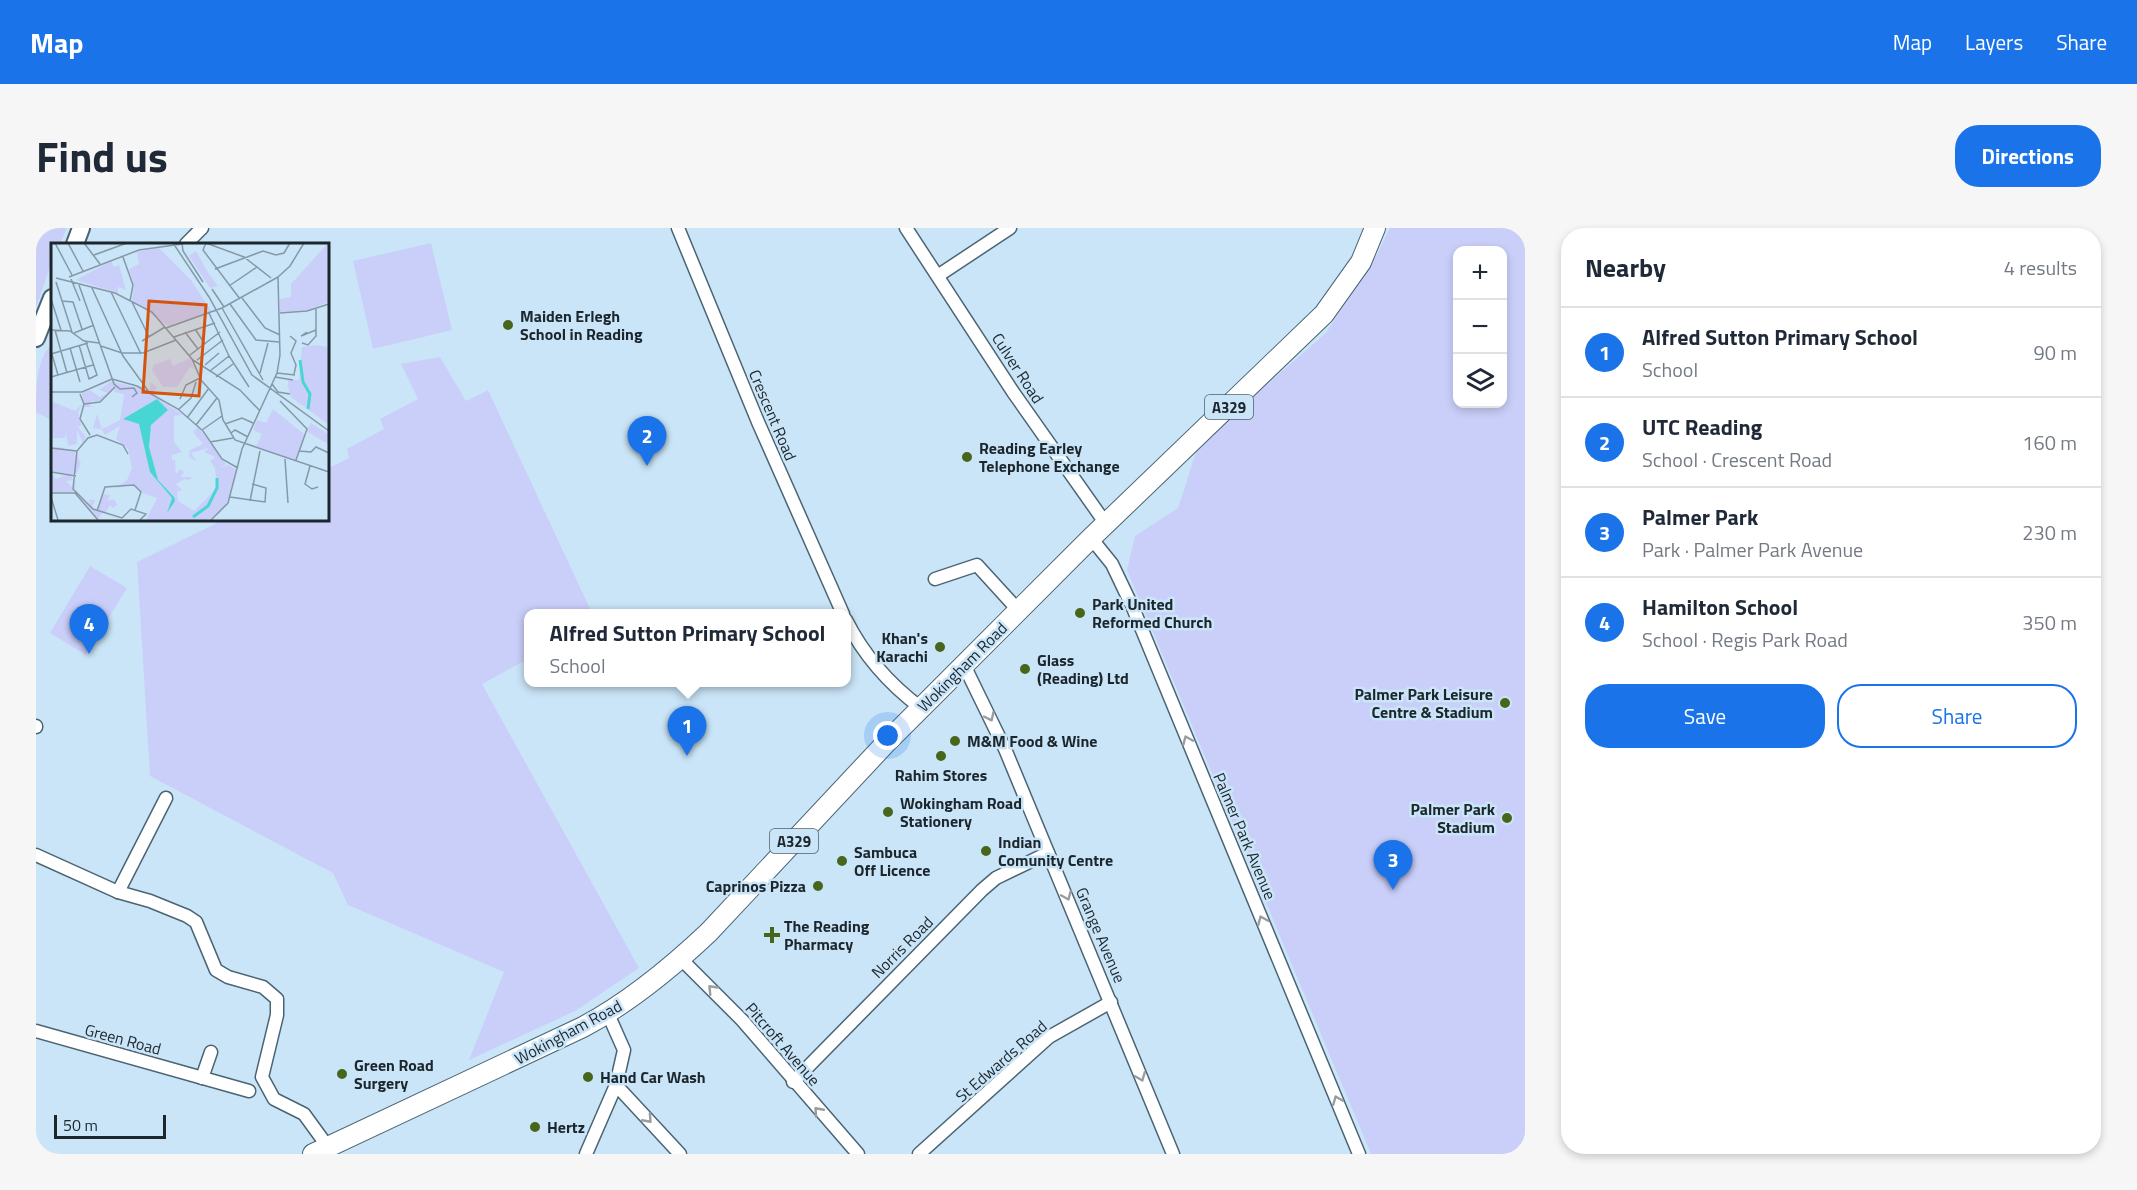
<!DOCTYPE html>
<meta charset="utf-8">
<style>
body{margin:0;font-family:"Titillium Web",sans-serif;background:#f6f6f7;color:#1f2937}
.controls{position:absolute;right:18px;top:18px;display:grid;overflow:hidden;border-radius:12px;box-shadow:0 3px 9px #0003}
.controls button{width:54px;height:54px;display:grid;place-items:center;padding:0;border:0;border-bottom:2px solid #e0e1e3;background:#fff;color:#1f2937;font:30px sans-serif}
.scale{position:absolute;left:18px;bottom:15px;width:112px;box-sizing:border-box;padding-left:6px;border:3px solid #1c262d;border-top:0;font-size:16px;line-height:21px;white-space:nowrap;color:#1c262d;-webkit-text-stroke:4px #cae5f8;paint-order:stroke}
.you{position:absolute;left:852px;top:508px;width:21px;height:21px;margin:-15px;border:4px solid #fff;border-radius:50%;background:#1a73e8;box-shadow:0 0 0 9px #1a73e833}
.badge{display:grid;place-items:center;width:39px;height:39px;border-radius:50%;background:#1a73e8;color:#fff;font-size:20px;font-weight:700}
.pin{position:absolute;translate:-50% -50px;filter:drop-shadow(0 2px 3px #0008)}
.pin::after{content:'';position:absolute;top:32px;width:21px;height:18px;background:inherit;clip-path:polygon(0 0,100% 0,50% 100%)}
.popup{position:absolute;left:488px;top:381px;width:327px;height:78px;box-sizing:border-box;display:grid;place-content:center;border-radius:12px;background:#fff;filter:drop-shadow(0 2px 4px #0005);font-size:20px;white-space:nowrap;color:#747a83}
.popup b{font-size:22px;color:#1f2937}
.popup::after{content:'';position:absolute;left:50%;top:100%;margin-left:-12px;border:12px solid transparent;border-top-color:#fff}
.list{margin:0;padding:0;list-style:none}
h2{display:flex;justify-content:space-between;align-items:center;height:78px;margin:0;padding:0 24px;font-size:26px}
h2 small{font-size:20px;font-weight:400;color:#747a83}
.list li{display:grid;grid-template-columns:39px 1fr auto;gap:18px;align-items:center;box-sizing:border-box;height:90px;padding:0 24px;border-top:2px solid #e0e1e3}
.list b{display:block;font-size:22px;white-space:nowrap}
.list p{margin:0;font-size:20px;white-space:nowrap;color:#747a83}
.list em{font-size:20px;font-style:normal;color:#747a83}
.actions{display:flex;gap:12px;padding:18px 24px}
.actions a{flex:1;padding:14px 0;border:2px solid #1a73e8;border-radius:24px;text-align:center;font-size:21px;color:#1a73e8}
.actions .main{background:#1a73e8;color:#fff}
.icon{flex:none;width:33px;height:33px;fill:none;stroke:currentColor;stroke-width:2;stroke-linecap:round;stroke-linejoin:round}
.map{position:relative;flex:none;width:1489px;height:926px;overflow:hidden;border-radius:24px}
header{display:flex;align-items:center;gap:36px;box-sizing:border-box;height:84px;padding:0 30px;background:#1a73e8;color:#fff}
header strong{font-size:28px}
nav{display:flex;gap:33px;margin-inline-start:auto;font-size:21px}
.intro{display:flex;align-items:center;justify-content:space-between;box-sizing:border-box;height:144px;padding:0 36px}
h1{margin:0;font-size:42px}
.button{padding:15px 27px;border-radius:24px;background:#1a73e8;color:#fff;font-size:21px;font-weight:700}
main{display:flex;gap:36px;padding:0 36px}
aside{flex:1;background:#fff;border-radius:24px;box-shadow:0 3px 9px #0003}
.map>svg:first-child{display:block}
</style>
<header>
<strong>Map</strong>
<nav><a>Map</a><a>Layers</a><a>Share</a></nav>
</header>
<div class="intro"><h1>Find us</h1><a class="button">Directions</a></div>
<main>
<div class="map">
<svg width="1489" height="926" viewBox="0 0 1489 926">
<rect width="100%" height="100%" fill="#cae5f8"/>
<g fill="#cacff9" fill-rule="evenodd">
<polygon points="0,0 31,0 24,16 16,16 16,33 0,80"/>
<path d="M 1354,0 L 1489,0 L 1489,926 L 1335,926 L 1091,342 L 1099,308 L 1142,280 L 1160,224 L 1210,175 L 1290,105 L 1341,26 ZM 1422,22 L 1466,22 L 1466,176 L 1422,176 Z"/>
<polygon points="395,15 416,102 337,121 317,33"/>
<path d="M 16,117 L 16,193 L 0,184 C 0,163 0,128 16,117 Z"/>
<polygon points="404,129 430,173 452,162 556,385 492,386 492,431 446,456 603,740 539,783 433,832 468,744 312,677 297,645 114,548 101,334 189,291 291,291 291,241 313,230 311,221 348,201 344,191 382,171 365,136"/>
<polygon points="54,338 91,360 50,427 14,405"/>
</g>
<g fill="none" stroke-linecap="round" stroke-linejoin="round">
<g stroke="#4b6474" stroke-width="15">
<g id="street">
<polyline points="642,0 722,194 807,386"/>
<polyline points="870,0 977,164 1070,296"/>
<polyline points="150,16 166,0"/>
<polyline points="903,47 974,0"/>
<polyline points="1055,310 1076,336 1097,380 1323,926"/>
<polyline points="899,351 941,337 982,382"/>
<path d="M 810,392 C 828,428 853,456 885,480"/>
<polyline points="928,437 969,521 1137,926"/>
<polyline points="0,499 0,498"/>
<polyline points="0,627 82,664 114,673 151,688 160,694 180,742 192,749 227,759 241,771 241,787 226,849 238,871 268,886 292,919"/>
<polyline points="82,664 130,570"/>
<polyline points="645,731 706,792 822,926"/>
<polyline points="0,803 213,863"/>
<polyline points="166,850 175,824"/>
<polyline points="757,854 946,662 960,650 1012,625"/>
<polyline points="580,857 644,926"/>
<polyline points="550,926 580,857 588,822 572,786"/>
<polyline points="883,926 1013,809 1075,774"/>
</g>
</g>
<g stroke="#4b6474" stroke-width="20">
<g id="secondary">
<polyline points="39,16 45,0"/>
<polyline points="0,110 16,70"/>
</g>
</g>
<g stroke="#4b6474" stroke-width="22">
<path id="primary" d="M 277,926 L 547,799 C 594,774 635,740 673,704 L 849,516 L 1055,310 L 1288,86 L 1325,34 L 1339,0"/>
</g>
<use href="#street" stroke="#fff" stroke-width="12"/>
<use href="#secondary" stroke="#fff" stroke-width="16"/>
<use href="#primary" stroke="#fff" stroke-width="20"/>
</g>
<defs><path id="oneway-chevron" d="M-2-3.5L2.5 0L-2 3.5" fill="none" stroke-width="1.6" stroke-linecap="round" stroke-linejoin="round" transform="scale(1.5)"/></defs>
<g stroke="#999da0">
<use href="#oneway-chevron" transform="translate(954 489) rotate(65)"/>
<use href="#oneway-chevron" transform="translate(1151 512) rotate(-113)"/>
<use href="#oneway-chevron" transform="translate(1031 668) rotate(67)"/>
<use href="#oneway-chevron" transform="translate(1226 692) rotate(-113)"/>
<use href="#oneway-chevron" transform="translate(676 761) rotate(-134)"/>
<use href="#oneway-chevron" transform="translate(1105 849) rotate(68)"/>
<use href="#oneway-chevron" transform="translate(1301 872) rotate(-112)"/>
<use href="#oneway-chevron" transform="translate(782 883) rotate(-132)"/>
<use href="#oneway-chevron" transform="translate(612 891) rotate(48)"/>
</g>
<g fill="#47661c" stroke="#cae5f8" stroke-width="2">
<circle cx="472" cy="97" r="6"/>
<circle cx="931" cy="229" r="6"/>
<circle cx="1044" cy="385" r="6"/>
<circle cx="904" cy="419" r="6"/>
<circle cx="989" cy="441" r="6"/>
<circle cx="1469" cy="475" r="6"/>
<circle cx="919" cy="513" r="6"/>
<circle cx="905" cy="528" r="6"/>
<circle cx="852" cy="584" r="6"/>
<circle cx="1471" cy="590" r="6"/>
<circle cx="950" cy="623" r="6"/>
<circle cx="806" cy="633" r="6"/>
<circle cx="782" cy="658" r="6"/>
<path d="M733 698h6v6h6v6h-6v6h-6v-6h-6v-6h6z"/>
<circle cx="306" cy="846" r="6"/>
<circle cx="552" cy="849" r="6"/>
<circle cx="499" cy="899" r="6"/>
</g>
<g text-anchor="middle" dominant-baseline="central" stroke-width="5" stroke-linejoin="round" paint-order="stroke">
<g fill="#cae5f8" stroke="#505f6a" stroke-width="1.5">
<rect x="1169" y="167" width="48" height="24" rx="4.5"/>
<rect x="734" y="601" width="48" height="24" rx="4.5"/>
</g>
<g font-size="15" font-weight="bold" fill="#1c262d">
<text x="1193" y="179">A329</text>
<text x="758" y="613">A329</text>
</g>
<g font-size="16" font-weight="bold" fill="#1c262d" stroke="#cae5f8" text-anchor="start">
<text x="484" y="88">Maiden Erlegh<tspan x="484" dy="18">School in Reading</tspan></text>
<text x="943" y="220">Reading Earley<tspan x="943" dy="18">Telephone Exchange</tspan></text>
<text x="1056" y="376">Park United<tspan x="1056" dy="18">Reformed Church</tspan></text>
<text x="892" y="410" text-anchor="end">Khan's<tspan x="892" dy="18">Karachi</tspan></text>
<text x="1001" y="432">Glass<tspan x="1001" dy="18">(Reading) Ltd</tspan></text>
<text x="1457" y="466" text-anchor="end">Palmer Park Leisure<tspan x="1457" dy="18">Centre &amp; Stadium</tspan></text>
<text x="931" y="513">M&amp;M Food &amp; Wine</text>
<text x="905" y="547" text-anchor="middle">Rahim Stores</text>
<text x="864" y="575">Wokingham Road<tspan x="864" dy="18">Stationery</tspan></text>
<text x="1459" y="581" text-anchor="end">Palmer Park<tspan x="1459" dy="18">Stadium</tspan></text>
<text x="962" y="614">Indian<tspan x="962" dy="18">Comunity Centre</tspan></text>
<text x="818" y="624">Sambuca<tspan x="818" dy="18">Off Licence</tspan></text>
<text x="770" y="658" text-anchor="end">Caprinos Pizza</text>
<text x="748" y="698">The Reading<tspan x="748" dy="18">Pharmacy</tspan></text>
<text x="318" y="837">Green Road<tspan x="318" dy="18">Surgery</tspan></text>
<text x="564" y="849">Hand Car Wash</text>
<text x="511" y="899">Hertz</text>
</g>
<g font-size="16" fill="#1c262d" stroke="#cae5f8">
<text transform="translate(982 140) rotate(57)">Culver Road</text>
<text transform="translate(737 187) rotate(67)">Crescent Road</text>
<text transform="translate(926 439) rotate(-45)">Wokingham Road</text>
<text transform="translate(1209 608) rotate(67)">Palmer Park Avenue</text>
<text transform="translate(1065 707) rotate(67)">Grange Avenue</text>
<text transform="translate(866 719) rotate(-45)">Norris Road</text>
<text transform="translate(532 804) rotate(-28)">Wokingham Road</text>
<text transform="translate(87 811) rotate(15)">Green Road</text>
<text transform="translate(747 816) rotate(49)">Pitcroft Avenue</text>
<text transform="translate(965 833) rotate(-41)">St Edwards Road</text>
</g>
</g>
<g transform="translate(15 15)">
<rect width="278" height="278" fill="#cae5f8"/>
<path d="M 277,0 L 277,59 L 258,67 L 229,69 L 229,56 L 240,54 L 240,41 ZM 108,5 L 140,37 L 161,69 L 117,83 L 81,58 L 83,43 L 78,26 L 88,21 L 86,9 ZM 145,8 L 158,31 L 167,43 L 159,45 L 138,13 ZM 60,18 L 63,24 L 68,22 L 75,47 L 67,44 L 67,50 L 25,37 ZM 266,102 L 277,104 L 277,181 L 240,154 L 237,144 L 237,137 L 248,137 L 251,104 ZM 139,115 L 144,126 L 139,124 L 126,144 L 112,144 L 101,127 L 103,122 L 119,116 L 122,123 ZM 60,138 L 99,148 L 99,139 L 106,144 L 102,152 L 132,172 L 123,173 L 123,199 L 131,209 L 121,212 L 121,217 L 124,217 L 125,231 L 129,226 L 133,229 L 129,234 L 141,234 L 135,242 L 138,238 L 134,236 L 125,241 L 131,247 L 126,249 L 127,258 L 143,268 L 166,245 L 164,225 L 159,218 L 164,214 L 153,209 L 158,205 L 140,210 L 146,219 L 138,214 L 139,207 L 152,201 L 142,189 L 147,184 L 175,221 L 169,225 L 177,222 L 185,226 L 179,254 L 168,271 L 157,277 L 89,277 L 95,277 L 106,255 L 92,250 L 83,241 L 65,245 L 76,237 L 81,225 L 77,206 L 65,196 L 69,183 L 54,192 L 50,186 L 42,185 L 46,171 L 51,186 L 69,177 L 73,151 L 63,149 L 64,144 L 48,159 L 40,158 L 39,163 L 45,164 L 33,164 L 31,150 L 39,147 L 49,154 L 57,150 L 48,147 ZM 0,158 L 24,168 L 32,160 L 27,169 L 30,182 L 27,184 L 35,194 L 32,200 L 26,187 L 26,201 L 17,203 L 15,189 L 14,195 L 0,195 ZM 222,166 L 253,191 L 245,218 L 204,205 L 211,191 L 202,187 L 206,177 L 215,180 ZM 260,180 L 277,191 L 277,201 L 255,188 ZM 9,204 L 25,209 L 30,221 L 25,231 L 19,231 L 22,237 L 15,238 L 22,245 L 25,237 L 24,247 L 39,263 L 38,257 L 44,257 L 41,265 L 46,267 L 52,251 L 59,252 L 57,258 L 63,256 L 66,262 L 62,265 L 59,262 L 55,269 L 65,273 L 52,269 L 47,276 L 23,249 L 0,249 L 0,229 L 5,236 L 17,231 L 0,228 L 0,205 Z" fill="#cacff9"/>
<path d="M 106,156 L 117,167 L 100,182 L 98,204 L 107,237 L 123,254 L 124,258 L 116,270 L 121,255 L 99,229 L 88,181 L 72,176 Z" fill="#48d6d4"/>
<path fill="none" stroke="#48d6d4" stroke-width="3" d="M 249,117 L 252,139 L 259,151 L 257,166M 142,274 L 157,263 L 166,245 L 166,235"/>
<path fill="none" stroke="#8499a7" stroke-width="1.5" d="M 4,0 L 21,32M 17,0 L 32,28M 33,0 L 49,21M 122,0 L 158,54 L 201,132 L 278,188M 131,0 L 132,8 L 152,39M 155,0 L 193,14 L 220,35M 155,0 L 152,7 L 189,56M 43,12 L 76,0M 225,12 L 233,10 L 239,0M 72,14 L 82,42 L 79,58M 164,26 L 212,8 L 225,12M 18,34 L 88,7 L 131,1M 5,35 L 64,50 L 101,69 L 141,116 L 150,137 L 168,157 L 172,177 L 184,197 L 278,229M 20,36 L 29,58M 5,39 L 21,89M 28,42 L 63,141 L 69,146 L 83,145 L 86,150 L 81,154M 178,43 L 206,24M 41,45 L 72,113 L 98,149M 161,46 L 173,64M 60,49 L 90,111M 191,55 L 214,85 L 229,92M 0,56 L 10,87M 11,58 L 22,59 L 31,86M 81,59 L 98,94M 179,61 L 205,97 L 228,99M 171,65 L 212,137M 158,70 L 178,113 L 198,144M 229,70 L 256,68 L 278,61M 115,85 L 171,65 L 227,34M 144,86 L 154,101M 0,87 L 19,88 L 33,98 L 48,100M 4,87 L 16,130M 134,89 L 147,106M 256,89 L 250,93 L 265,87M 23,90 L 43,82M 239,93 L 245,98 L 240,110 L 245,122 L 243,131M 123,94 L 164,80M 91,98 L 114,84M 251,100 L 257,102 L 265,93 L 265,66M 28,102 L 38,136 L 46,132 L 35,99M 50,103 L 71,110M 19,105 L 29,139M 0,108 L 7,132M 71,110 L 92,110 L 125,97M 0,111 L 37,100M 139,112 L 169,89M 142,117 L 189,147 L 209,168M 146,117 L 172,97M 154,122 L 168,110M 159,128 L 178,113M 209,130 L 217,100M 226,130 L 244,132M 0,134 L 42,122M 165,134 L 182,121M 224,134 L 242,137M 61,136 L 86,143 L 127,166 L 152,188 L 171,216 L 187,225M 221,141 L 227,149 L 239,151M 0,149 L 31,149 L 61,136M 29,151 L 33,161 L 29,176 L 39,192M 129,156 L 135,142 L 149,135M 229,158 L 256,186 L 245,217M 33,161 L 49,159 L 64,144M 128,166 L 140,155 L 145,139M 136,175 L 158,145M 174,181 L 191,175 L 202,180M 145,182 L 166,155M 151,187 L 171,173M 180,190 L 184,187 L 197,194M 159,199 L 182,195M 0,205 L 26,208M 26,208 L 22,246 L 42,266 L 71,275 L 80,266 L 95,271 L 89,277M 26,208 L 37,195 L 46,192 L 72,202 L 77,211M 248,208 L 260,209 L 265,204 L 278,210M 234,216 L 237,260M 259,223 L 254,241 L 261,246 L 267,244M 0,229 L 25,233M 0,250 L 24,250 L 47,277M 0,254 L 7,277M 179,254 L 214,259 L 215,245 L 201,241M 199,258 L 209,208M 46,268 L 54,244 L 83,242 L 90,249 L 84,267M 160,277 L 177,260 L 191,206 L 226,130 L 229,112 L 227,34 L 239,23 L 253,0"/>
<path fill="#d4540f" fill-opacity="0.15" stroke="#d4540f" stroke-width="3" d="M 98,58 L 155,62 L 148,153 L 92,149 Z"/>
<rect width="278" height="278" fill="none" stroke="#1c262d" stroke-width="3"/>
</g>
</svg>
<div class="controls">
<button>+</button>
<button>−</button>
<button><svg class="icon" aria-label="layers" viewBox="0 0 24 24"><path d="M12 4l9 5-9 5-9-5zM3 14l9 5 9-5"/></svg></button>
</div>
<div class="scale">50 m</div>
<div class="you"></div>
<div class="pin badge" style="left:651px;top:528px">1</div>
<div class="popup"><b>Alfred Sutton Primary School</b>School</div>
<div class="pin badge" style="left:611px;top:238px">2</div>
<div class="pin badge" style="left:1357px;top:662px">3</div>
<div class="pin badge" style="left:53px;top:426px">4</div>
</div>
<aside>
<h2>Nearby<small>4 results</small></h2>
<ul class="list">
<li><span class="badge">1</span><div><b>Alfred Sutton Primary School</b><p>School</p></div><em>90 m</em></li>
<li><span class="badge">2</span><div><b>UTC Reading</b><p>School · Crescent Road</p></div><em>160 m</em></li>
<li><span class="badge">3</span><div><b>Palmer Park</b><p>Park · Palmer Park Avenue</p></div><em>230 m</em></li>
<li><span class="badge">4</span><div><b>Hamilton School</b><p>School · Regis Park Road</p></div><em>350 m</em></li>
</ul>
<div class="actions"><a class="main">Save</a><a>Share</a></div>
</aside>
</main>
